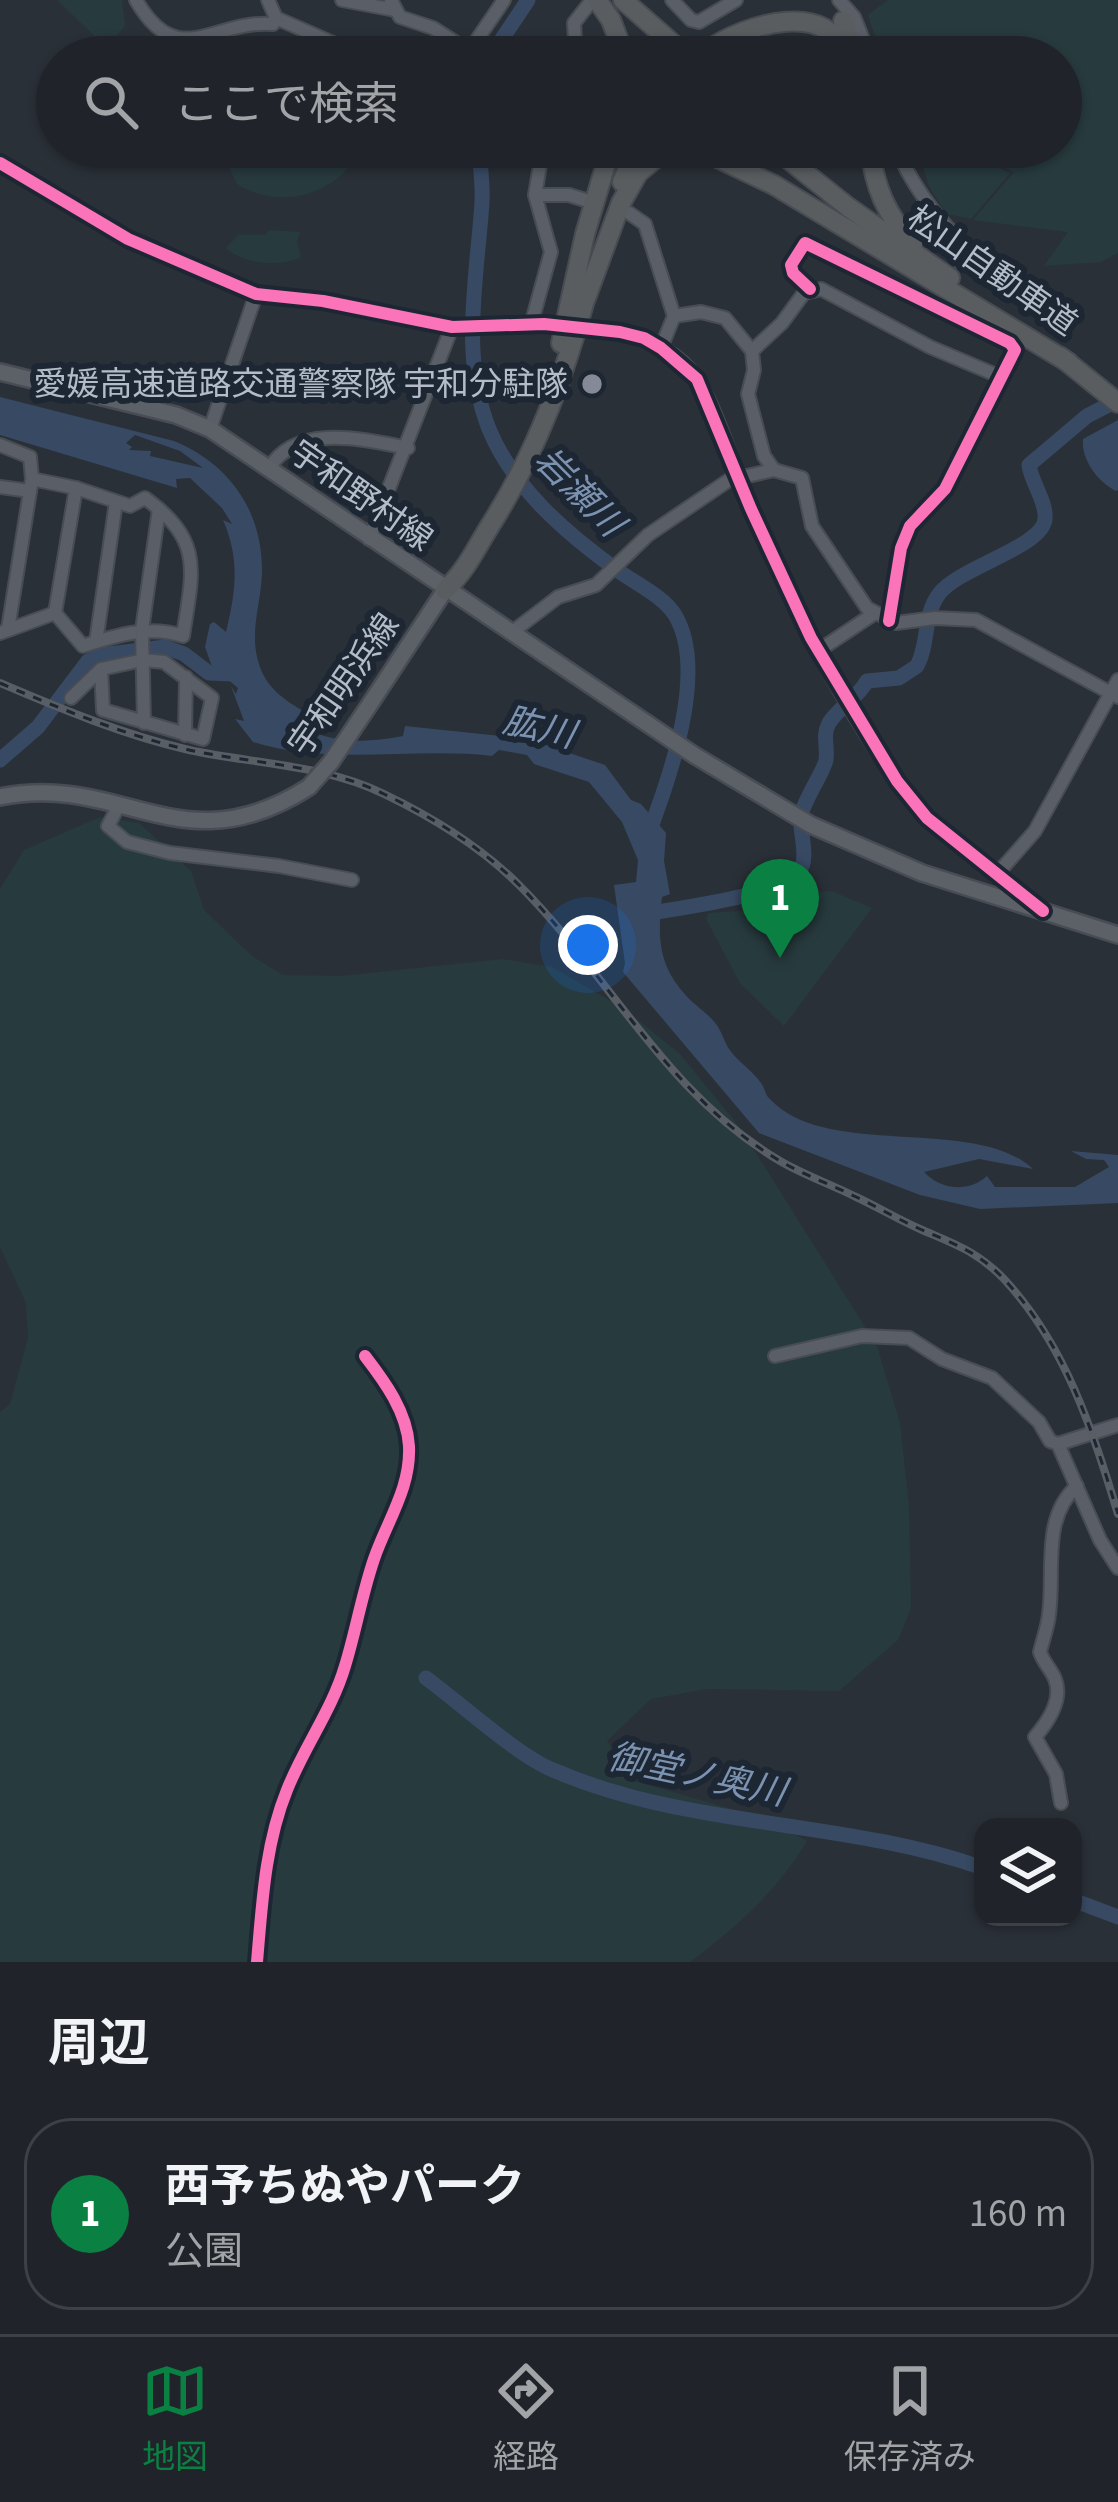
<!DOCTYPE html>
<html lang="ja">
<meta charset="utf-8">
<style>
body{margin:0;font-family:"Source Sans 3","Noto Sans JP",sans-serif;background:#2d3036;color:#f1f3f6}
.controls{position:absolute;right:36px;bottom:36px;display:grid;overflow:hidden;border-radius:24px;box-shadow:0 3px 9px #0004}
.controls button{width:108px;height:108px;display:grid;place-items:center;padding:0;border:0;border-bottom:3px solid #3d4147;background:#20242a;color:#f1f3f6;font:60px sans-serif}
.you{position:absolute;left:588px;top:945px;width:42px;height:42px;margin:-30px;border:9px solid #fff;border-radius:50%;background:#1a73e8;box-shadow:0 0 0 18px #1a73e833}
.badge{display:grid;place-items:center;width:78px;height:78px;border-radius:50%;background:#0b8043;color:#fff;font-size:39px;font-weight:700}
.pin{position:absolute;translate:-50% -99px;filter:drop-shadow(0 3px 6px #0008)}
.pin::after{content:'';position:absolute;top:63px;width:42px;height:36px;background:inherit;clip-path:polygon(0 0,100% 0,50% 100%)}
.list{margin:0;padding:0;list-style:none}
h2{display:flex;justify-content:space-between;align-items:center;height:156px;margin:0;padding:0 48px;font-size:51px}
h2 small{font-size:39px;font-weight:400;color:#a2a4a8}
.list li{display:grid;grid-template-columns:78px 1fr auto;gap:36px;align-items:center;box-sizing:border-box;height:192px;margin:0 24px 24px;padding:0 24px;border:3px solid #3d4147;border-radius:48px}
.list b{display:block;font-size:45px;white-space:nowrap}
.list p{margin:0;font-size:39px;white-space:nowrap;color:#a2a4a8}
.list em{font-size:39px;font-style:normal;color:#a2a4a8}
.icon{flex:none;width:66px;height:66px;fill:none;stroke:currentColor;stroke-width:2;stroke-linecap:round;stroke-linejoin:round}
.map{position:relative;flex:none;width:1118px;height:1962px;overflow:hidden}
.search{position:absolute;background:#20242a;box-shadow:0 3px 9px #0004;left:36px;right:36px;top:36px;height:132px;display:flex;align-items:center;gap:30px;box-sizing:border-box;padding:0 42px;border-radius:66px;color:#a2a4a8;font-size:45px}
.sheet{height:372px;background:#20242a}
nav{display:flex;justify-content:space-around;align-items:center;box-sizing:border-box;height:168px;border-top:3px solid #3d4147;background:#20242a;font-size:33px;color:#a2a4a8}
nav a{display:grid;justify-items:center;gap:6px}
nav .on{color:#0b8043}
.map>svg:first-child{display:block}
</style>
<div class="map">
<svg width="1118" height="1962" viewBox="0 0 1118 1962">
<rect width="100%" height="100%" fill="#2a3038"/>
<g fill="#273a3e">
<polygon points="57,0 122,0 125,26 106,47"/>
<polygon points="888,0 1118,0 1118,253 1101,262 1044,266 1068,232 973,220 1014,172 964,148 912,168 908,147 1061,147 1061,57 882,57 868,15"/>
<polygon points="251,43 308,57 229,57 236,48"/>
<path d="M 228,147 L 363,147 C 339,194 282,212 237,184 L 228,165 Z"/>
<polygon points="963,151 1010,173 971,219 947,214 929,187 923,166"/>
<path d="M 270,230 L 300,232 L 297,241 L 301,257 C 280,268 243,264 226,248 L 239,234 L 265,235 Z"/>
<path d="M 100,817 L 139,823 L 191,871 L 204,910 L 252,956 L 283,975 L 341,976 L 503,959 L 552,967 L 626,1010 L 680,1054 L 741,1129 L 877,1346 L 900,1423 L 909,1505 L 911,1609 L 898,1640 L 839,1691 L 707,1689 L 651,1699 L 607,1741 L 631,1780 L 763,1818 L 807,1841 C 777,1891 737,1927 690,1962 L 0,1962 L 0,1412 L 10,1404 L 28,1338 L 26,1303 L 0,1247 L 0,889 L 24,850 Z"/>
<polygon points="832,891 872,908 784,1026 740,983 706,919 709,913 752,910 804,892"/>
</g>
<g fill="#384963" fill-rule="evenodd">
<path d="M 0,397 L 174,441 C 230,464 263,512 262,573 C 261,605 248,635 260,667 C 268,690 287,701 306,713 L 305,730 C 341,743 366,743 403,736 L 405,726 L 528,739 L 605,765 L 631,800 L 641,804 L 666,833 L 664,861 L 670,894 L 662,897 C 658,934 657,962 683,992 C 692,1004 707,1012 716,1024 C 722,1032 724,1041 729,1049 C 738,1062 752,1070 761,1083 C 765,1088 765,1095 770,1099 C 826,1160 975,1115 1033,1169 L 979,1159 L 924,1172 C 941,1190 968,1193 987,1176 L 995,1187 L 1075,1187 L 1109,1167 L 1104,1160 L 1086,1159 L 1071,1151 L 1118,1155 L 1118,1203 L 980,1209 L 920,1195 L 759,1133 L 623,972 L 625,963 L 614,885 L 636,882 L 638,860 L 622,822 L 589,782 L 534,764 L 527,755 L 499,750 L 492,756 C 414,747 329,766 253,742 L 235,719 L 244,721 L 231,686 L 236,694 L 238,688 L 225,677 L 215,675 L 205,647 L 210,624 L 214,622 L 226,632 C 236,591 240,559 223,520 L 232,524 L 222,508 L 190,478 L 176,479 L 177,488 L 0,435 ZM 135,435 L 180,451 L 203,468 L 150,456 L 151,451 L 129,450 L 132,447 L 126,443 Z"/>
<path d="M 1118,420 L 1118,490 L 1116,491 C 1098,482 1081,460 1083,439 Z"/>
</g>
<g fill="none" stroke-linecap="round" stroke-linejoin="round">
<g stroke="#384963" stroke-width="15">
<polyline points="490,57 528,0"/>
<path d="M 479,147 C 480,165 483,184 482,202 C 477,279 460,356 489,429 C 513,488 567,534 617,570 C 635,583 663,596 675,615 C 709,672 668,781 647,838"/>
<polyline points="0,760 38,727 88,661 101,655 165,647 184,654 209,673 233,674"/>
<path d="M 802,812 C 807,795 824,771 826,760 C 828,747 822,736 829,723 C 839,707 857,699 867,681 L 899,678 L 917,666 C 929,644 923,615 939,594 C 959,567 1043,547 1045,519 C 1047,502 1031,482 1029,465 L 1087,416 L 1118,400"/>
<path d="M 646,914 C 678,908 783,895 799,872 C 808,860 802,840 801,826"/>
<path d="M 426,1678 C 459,1702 518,1756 553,1770 C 689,1829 844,1819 983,1868"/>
<polyline points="1073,1900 1118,1917"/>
</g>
<polyline stroke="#3f454e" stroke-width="12" stroke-dasharray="12 6" stroke-linecap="butt" points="544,324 620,332"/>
<g stroke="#484c53" stroke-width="16">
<g id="minor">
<path d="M 136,0 C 178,73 214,19 273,24 L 276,18 L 365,57"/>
<polyline points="268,0 276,18"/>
<polyline points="342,0 395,10"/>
<polyline points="391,0 400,17 433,28 466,49 472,47 504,0"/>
<polyline points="672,0 691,20 699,22 736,0"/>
<polyline points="839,0 854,17 870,57"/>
<polyline points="438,57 449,39"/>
<polyline points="576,57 574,23 589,4"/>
<path d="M 896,147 C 924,217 998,285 1063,319 L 1063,328"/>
<polyline points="0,163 128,239 256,294 323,301 452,327 544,324"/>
<polyline points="535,195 569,195 585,200"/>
<polyline points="629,213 645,224 674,316 661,348"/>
<polyline points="961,264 973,251"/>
<polyline points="810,289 793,273 791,265 805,243 1010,343 1015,350 945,489 910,526 901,548 889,621"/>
<polyline points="674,316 701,312 725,318 752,351 754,370 748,394 764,456 774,470"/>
<polyline points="531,325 551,252 535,195 543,147"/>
<path d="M 620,332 C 646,336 682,355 697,379 C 718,411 734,469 750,506 C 789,601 838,698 898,782 C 936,835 992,867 1041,909"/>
<polyline points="752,351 782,323 804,293 821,289 930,347 1001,377"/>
<polyline points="210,429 256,294"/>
<polyline points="0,445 30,457 32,479 8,629"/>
<path d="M 269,469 C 296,422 366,440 408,448"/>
<polyline points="0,487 30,491"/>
<polyline points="369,539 452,327"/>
<polyline points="55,613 76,488"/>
<path d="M 0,633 L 55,613 L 83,646 C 117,635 149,625 183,636 C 193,570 204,541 145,498 L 130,506 L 76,488 L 32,479"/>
<polyline points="511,633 558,597 596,585 648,535 729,480 774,470 802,478 812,526 867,608 896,623 935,618 976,620 1118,697"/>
<polyline points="96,642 116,502"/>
<polyline points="818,651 875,613"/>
<polyline points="71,698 101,669 143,660 164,662 212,698 203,739 103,710 101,669"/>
<polyline points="144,723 142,630 159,509"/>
<polyline points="185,735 186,677"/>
<polyline points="119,805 108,826 127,842 170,853 279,866 352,880"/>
<polyline points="998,873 1035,831 1118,680"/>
<polyline points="775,1356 862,1336 909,1338 942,1359 992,1378 1039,1422 1050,1441 1058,1444 1100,1540 1118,1568"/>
<polyline points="1058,1444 1118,1425"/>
<path d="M 1061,1803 L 1056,1774 L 1035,1737 C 1048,1722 1063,1699 1055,1679 C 1051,1669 1043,1662 1040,1652 C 1043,1639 1048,1626 1049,1614 C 1055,1571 1041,1518 1077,1486"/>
<path d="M 257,1962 C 262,1904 265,1844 287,1790 C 304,1747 332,1710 345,1666 C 356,1630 362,1594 374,1559 C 387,1521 411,1488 409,1446 C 407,1412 385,1382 365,1356"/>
</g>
</g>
<g stroke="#484c55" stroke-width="20">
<g id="major">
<polyline points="0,372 176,415 210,429 694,755 811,825 922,873 1118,935"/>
<polyline points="372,701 445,590"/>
<path d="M 0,797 C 123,772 181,869 309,787"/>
</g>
</g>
<g stroke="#474c53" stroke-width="22">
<g id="highway">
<polyline points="597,0 611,20 625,57"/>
<polyline points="623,0 688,57"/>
<polyline points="843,21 857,57"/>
<path d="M 707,51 C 746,22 835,0 842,57"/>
<polyline points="773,147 848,207 950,278"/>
<path d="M 870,147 C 874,186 886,215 913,244"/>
<polyline points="622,182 637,147"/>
<polyline points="586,298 621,203 638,173 656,158 679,150 705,152 774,185 1068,362"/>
<polyline points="561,343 585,234 611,147"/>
<polyline points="1061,357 1118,403"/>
<path d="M 445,590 C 467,570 477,546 493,521 C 538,449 566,371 588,289"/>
</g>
</g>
<use href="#minor" stroke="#5a5e66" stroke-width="12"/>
<use href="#major" stroke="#5c6168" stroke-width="15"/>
<use href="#highway" stroke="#5a5d60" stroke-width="18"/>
<g stroke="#595d64" stroke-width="8">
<path id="rail" d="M 0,683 C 61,709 124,735 189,750 C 253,764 323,764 384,794 C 432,817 481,847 519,885 C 611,977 664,1092 780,1161 C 804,1175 830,1184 854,1196 C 876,1206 897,1219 920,1229 C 954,1244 977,1251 1004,1279 C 1066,1346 1092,1429 1118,1514"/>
</g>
<use href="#rail" stroke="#1d2633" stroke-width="3" stroke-dasharray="9" stroke-linecap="butt"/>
<g stroke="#484c55" stroke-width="20" stroke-linecap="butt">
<polyline id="major-bridge" points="309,787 331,762 372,701"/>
</g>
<use href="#major-bridge" stroke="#5c6168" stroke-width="15"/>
<g stroke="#1d2633" stroke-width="20">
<g id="cycleway">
<polyline points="0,163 128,239 256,294 323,301 452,327 544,324 620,332 644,338 661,348 697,379 751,509 811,638 897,781 927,818 1043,911"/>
<polyline points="810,289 793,273 791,265 805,243 1010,343 1015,350 945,489 910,526 901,548 889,621"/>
<path d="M 257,1962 C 262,1904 265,1844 287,1790 C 304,1747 332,1710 345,1666 C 356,1630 362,1594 374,1559 C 387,1521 411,1488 409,1446 C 407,1412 385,1382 365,1356"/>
</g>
</g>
<use href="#cycleway" stroke="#fb73b8" stroke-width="12"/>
</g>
<circle fill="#848b96" stroke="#1d2633" stroke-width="4.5" cx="592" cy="384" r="12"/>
<g text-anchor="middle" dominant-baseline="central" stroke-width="12" stroke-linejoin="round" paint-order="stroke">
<g font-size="33" fill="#b4bcc9" stroke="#1d2633">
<text transform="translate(992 271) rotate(35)">松山自動車道</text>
<text transform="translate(361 496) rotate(35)">宇和野村線</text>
<text transform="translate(344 685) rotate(-55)">宇和明浜線</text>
</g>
<g font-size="33" fill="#b4bcc9" stroke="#1d2633" text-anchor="end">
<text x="568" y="384">愛媛高速道路交通警察隊 宇和分駐隊</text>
</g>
<g font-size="36" font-style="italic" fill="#7c92b1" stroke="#1d2633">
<text transform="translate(579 492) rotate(45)">岩瀬川</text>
<text transform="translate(539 728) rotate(13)">肱川</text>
<text transform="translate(697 1775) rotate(12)">御堂ノ奥川</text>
</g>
</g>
</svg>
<div class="controls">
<button><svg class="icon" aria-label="layers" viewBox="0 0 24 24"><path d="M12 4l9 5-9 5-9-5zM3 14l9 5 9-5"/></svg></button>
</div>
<div class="you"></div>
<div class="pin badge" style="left:780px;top:958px">1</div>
<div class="search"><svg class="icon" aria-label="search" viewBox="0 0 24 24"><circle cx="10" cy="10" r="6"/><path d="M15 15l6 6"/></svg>ここで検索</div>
</div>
<section class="sheet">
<h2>周辺<small></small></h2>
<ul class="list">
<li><span class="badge">1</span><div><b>西予ちぬやパーク</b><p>公園</p></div><em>160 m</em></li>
</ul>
</section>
<nav>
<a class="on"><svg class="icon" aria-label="map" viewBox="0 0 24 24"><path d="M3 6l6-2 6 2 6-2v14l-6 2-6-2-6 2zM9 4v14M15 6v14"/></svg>地図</a>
<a><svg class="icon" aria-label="directions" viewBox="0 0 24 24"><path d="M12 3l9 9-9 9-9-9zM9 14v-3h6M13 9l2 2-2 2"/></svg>経路</a>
<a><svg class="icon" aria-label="saved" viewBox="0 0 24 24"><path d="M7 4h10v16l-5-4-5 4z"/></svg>保存済み</a>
</nav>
